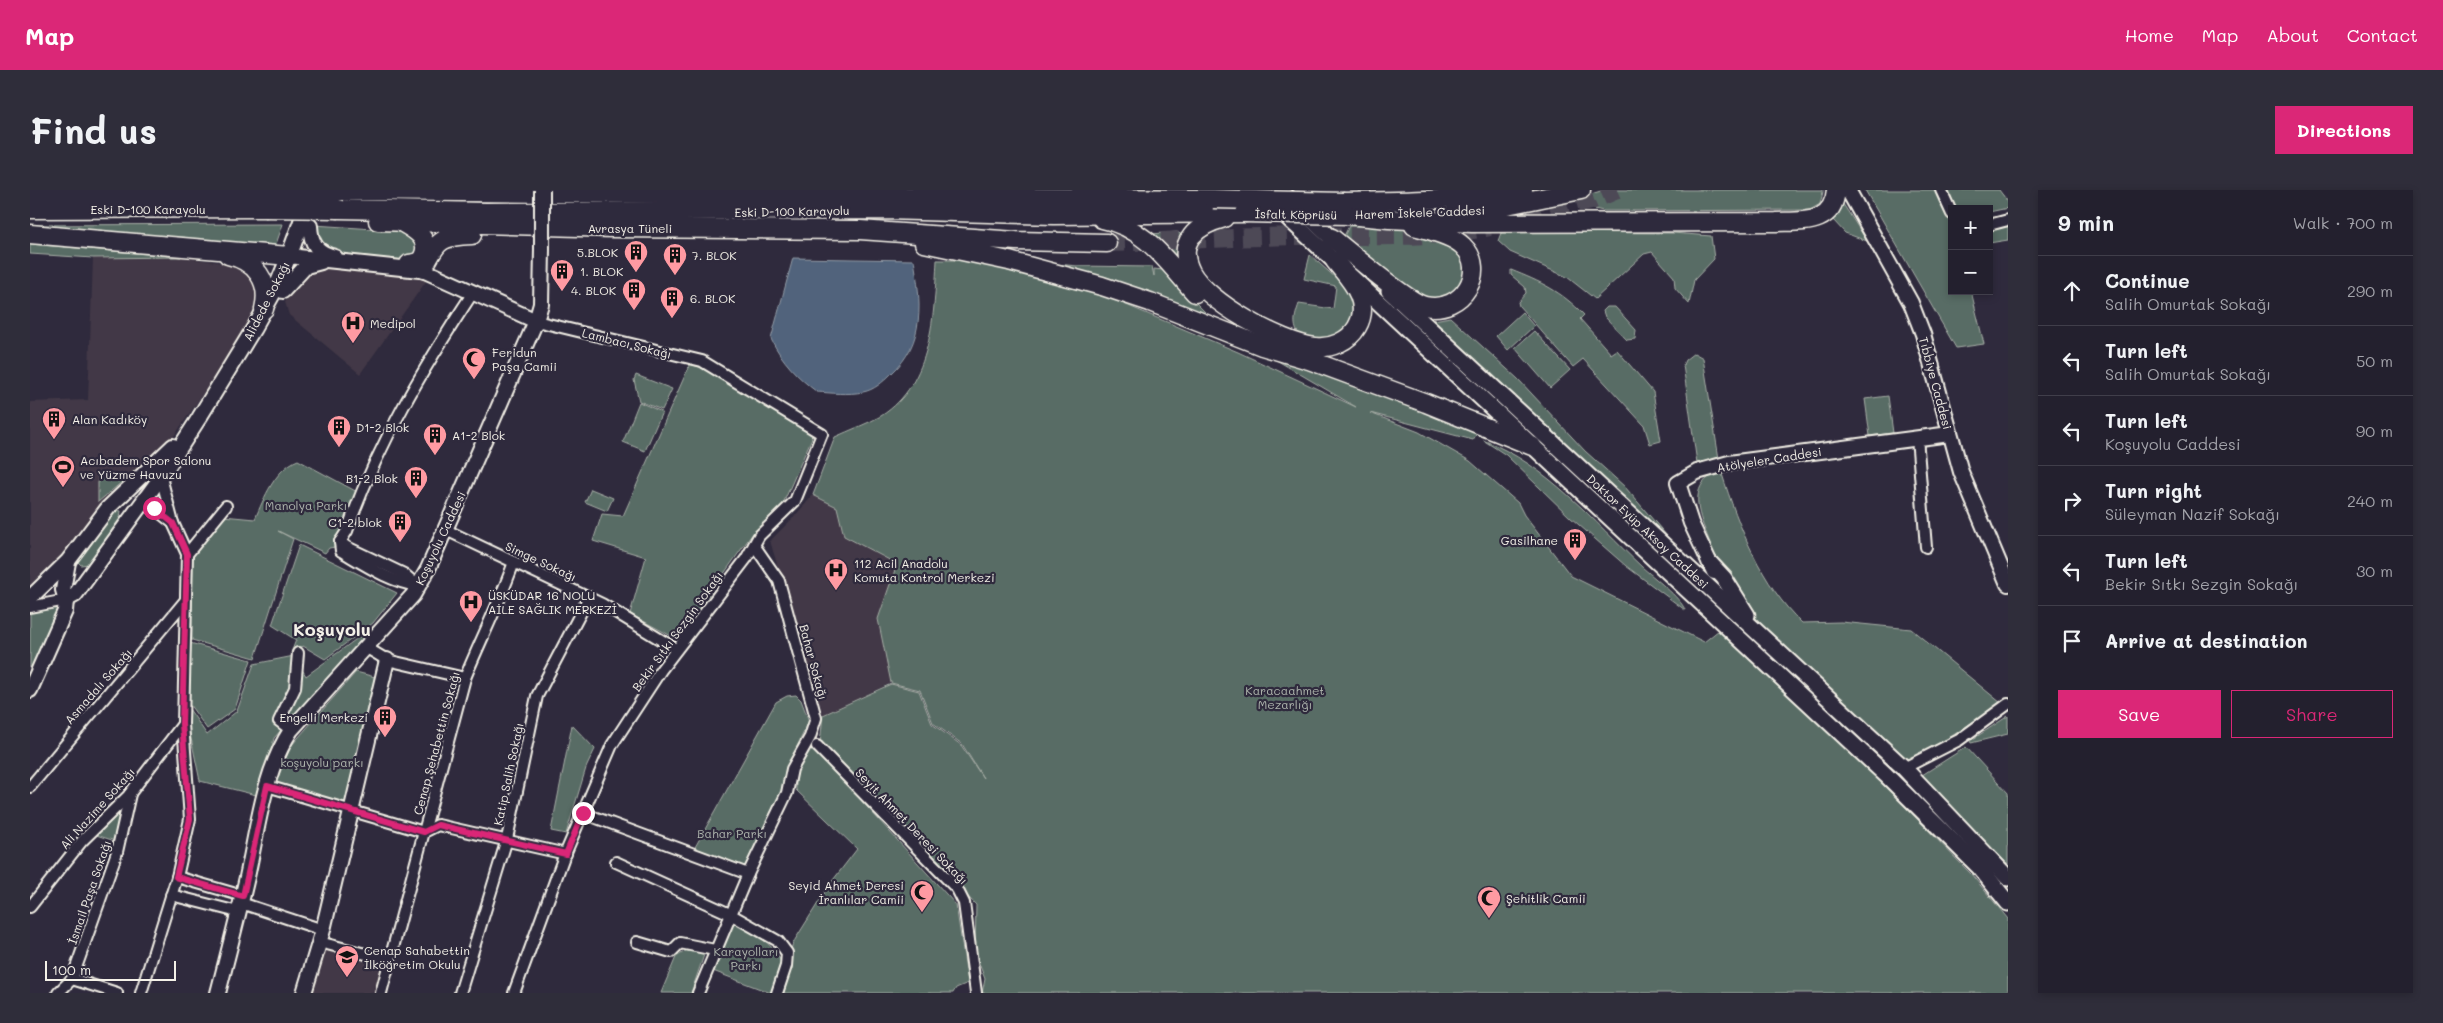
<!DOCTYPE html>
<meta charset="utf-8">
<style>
body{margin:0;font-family:Mali,sans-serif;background:#2f2d3a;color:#f1f3f6}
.controls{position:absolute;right:15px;top:15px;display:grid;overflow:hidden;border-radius:0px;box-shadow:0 2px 8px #0003}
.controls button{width:45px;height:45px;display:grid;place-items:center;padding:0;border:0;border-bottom:1px solid #403e4a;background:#23202e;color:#f1f3f6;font:25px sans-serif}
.scale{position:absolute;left:15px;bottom:12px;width:131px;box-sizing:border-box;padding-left:5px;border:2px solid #f4f1e8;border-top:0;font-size:14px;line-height:18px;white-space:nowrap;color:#f4f1e8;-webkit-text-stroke:4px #2f2a3d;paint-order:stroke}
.stop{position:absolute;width:15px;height:15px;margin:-11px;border:4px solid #db2777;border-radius:50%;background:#fff}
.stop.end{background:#db2777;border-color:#fff;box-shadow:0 1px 5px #0008}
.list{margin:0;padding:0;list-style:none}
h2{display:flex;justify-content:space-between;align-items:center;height:65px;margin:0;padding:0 20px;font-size:21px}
h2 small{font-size:16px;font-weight:400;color:#a3a3aa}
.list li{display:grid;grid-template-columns:32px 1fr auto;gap:15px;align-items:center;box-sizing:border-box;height:70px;padding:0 20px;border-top:1px solid #403e4a}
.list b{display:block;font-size:19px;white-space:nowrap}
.list p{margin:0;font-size:16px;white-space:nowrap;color:#a3a3aa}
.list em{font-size:16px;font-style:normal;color:#a3a3aa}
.actions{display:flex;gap:10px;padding:15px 20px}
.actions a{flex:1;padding:11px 0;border:1px solid #db2777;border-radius:0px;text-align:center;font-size:18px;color:#db2777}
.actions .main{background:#db2777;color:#fff}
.icon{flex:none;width:28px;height:28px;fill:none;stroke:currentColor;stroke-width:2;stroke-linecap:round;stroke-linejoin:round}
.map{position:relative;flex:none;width:1978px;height:803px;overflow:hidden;border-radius:0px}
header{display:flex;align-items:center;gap:30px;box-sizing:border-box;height:70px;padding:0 25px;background:#db2777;color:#fff}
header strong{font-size:24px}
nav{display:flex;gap:28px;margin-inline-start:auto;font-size:18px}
.intro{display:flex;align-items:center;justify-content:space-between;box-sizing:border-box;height:120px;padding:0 30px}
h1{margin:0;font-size:35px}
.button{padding:12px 22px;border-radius:0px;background:#db2777;color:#fff;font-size:18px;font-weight:700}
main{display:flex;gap:30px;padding:0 30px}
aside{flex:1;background:#23202e;border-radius:0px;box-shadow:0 2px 8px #0003}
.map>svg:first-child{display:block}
</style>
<header>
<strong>Map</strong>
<nav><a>Home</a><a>Map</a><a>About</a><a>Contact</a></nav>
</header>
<div class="intro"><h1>Find us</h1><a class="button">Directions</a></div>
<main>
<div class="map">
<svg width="1978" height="803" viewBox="0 0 1978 803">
<rect width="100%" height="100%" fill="#2f2a3d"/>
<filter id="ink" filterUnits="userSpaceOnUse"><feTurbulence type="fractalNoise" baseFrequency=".02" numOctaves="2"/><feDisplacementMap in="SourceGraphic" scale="10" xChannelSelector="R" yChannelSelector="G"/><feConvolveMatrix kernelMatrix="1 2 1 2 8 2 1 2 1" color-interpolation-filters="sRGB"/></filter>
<g filter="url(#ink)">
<g fill="#423846">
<polygon points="151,67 209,75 230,96 228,116 204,158 136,258 71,317 24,376 0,398 0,212 58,210 63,68"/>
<polygon points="300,76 373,81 397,90 330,184 259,125 255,112 277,81 287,77"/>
<polygon points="783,305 807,316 814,346 867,374 848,429 861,493 793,525 740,351 764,327"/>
<polygon points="293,756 355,773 347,803 280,803"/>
</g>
<g fill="#596c65" stroke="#a6aea6">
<polygon points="1574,0 1793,0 1793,2 1790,14 1780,20 1573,21 1560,18 1556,10 1561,4"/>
<polygon points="1835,0 1911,0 1922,33 1922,101 1941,101 1954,154 1926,158"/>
<polygon points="1915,0 1969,0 1978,12 1978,18 1959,22 1959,19 1922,19"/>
<polygon points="1813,14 1837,51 1815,43 1803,30"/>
<polygon points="253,34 245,57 93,45 0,35"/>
<path d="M 284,35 L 374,41 L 387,52 C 387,63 385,67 373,70 L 299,63 L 289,56 Z"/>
<path d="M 1346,35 C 1374,39 1411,43 1430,67 C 1444,85 1422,115 1400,108 C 1375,100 1334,65 1314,46 L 1319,36 Z"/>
<polygon points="1978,36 1978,50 1959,53 1959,40"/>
<polygon points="1147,42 1152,45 1150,83 1121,44"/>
<polygon points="1497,42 1642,43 1681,46 1684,69 1664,90 1659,114 1645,98 1644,87 1622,62 1614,64 1565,109 1537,87 1480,62 1468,51 1471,43"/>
<polygon points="0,54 151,67 63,68 0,64"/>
<path d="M 1280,65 L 1316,97 L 1324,110 L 1325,128 L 1309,149 L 1272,149 C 1262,137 1264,128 1269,114 L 1303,119 L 1306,96 L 1274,89 Z"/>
<path d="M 907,70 L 957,70 L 1082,109 L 1208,162 L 1326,217 L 1236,164 L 1240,162 L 1448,241 L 1443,250 L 1340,223 L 1389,242 L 1440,271 L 1488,313 L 1494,325 L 1541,386 L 1674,452 L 1689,440 L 1851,592 L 1941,684 L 1965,713 L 1978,729 L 1978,803 L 952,803 L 955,789 L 945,763 L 946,715 L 790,554 L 793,525 L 861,494 L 889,501 L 902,534 L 931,555 L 953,588 L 932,554 L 903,533 L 890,500 L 861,493 L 848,429 L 867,374 L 814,346 L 807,317 L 783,305 L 805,247 C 820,240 837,234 851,226 C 903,193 904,124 907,70 Z"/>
<polygon points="993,71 1048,76 1122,77 1124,86 1124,79 1133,80 1184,131"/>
<path d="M 1481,80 C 1511,92 1531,101 1554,125 L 1550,129 L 1581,164 L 1587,160 L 1623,202 L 1631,251 L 1620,254 L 1614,235 L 1553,169 L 1543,177 L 1489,116 L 1488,112 L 1496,103 L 1495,97 L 1481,85 Z"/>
<polygon points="1577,117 1585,117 1606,140 1605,149 1597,150 1575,127 1573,121"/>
<polygon points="1492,122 1504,136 1478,160 1466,146"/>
<polygon points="1420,127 1488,189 1555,261 1595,297 1655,367 1405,134 1404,130"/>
<polygon points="1504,141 1540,180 1520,198 1485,158"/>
<polygon points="1664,163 1673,168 1689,269 1667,273 1653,175 1655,170"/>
<polygon points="660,174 675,179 784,243 752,316 723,343 647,449 600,424 616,367 563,351 572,324 593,326"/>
<polygon points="606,185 642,199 632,220 609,211 604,190"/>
<polygon points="1858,206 1863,243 1840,246 1835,209"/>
<polygon points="609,212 632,222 615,261 593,252"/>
<path d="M 1453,250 C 1518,275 1563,331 1612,377 C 1623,387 1651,408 1655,420 L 1596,376 L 1541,328 L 1476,265 Z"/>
<path d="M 268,270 L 331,304 L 305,357 L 299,358 L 295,363 L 248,341 L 263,349 L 225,468 L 162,450 L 163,356 L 182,325 L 225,329 C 234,308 245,279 268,270 Z"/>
<path d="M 1687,283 L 1692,284 C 1708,335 1732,396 1772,433 L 1811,432 L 1881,439 L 1971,513 L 1922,546 L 1875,572 C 1814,515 1736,454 1693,382 C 1685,370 1681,354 1675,340 C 1666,318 1661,293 1687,283 Z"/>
<polygon points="68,286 99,286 68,312"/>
<polygon points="561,299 583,308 577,321 555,312"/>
<polygon points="85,320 91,321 90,328 59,374 51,375 46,370"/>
<polygon points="269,355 367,403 343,433 295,469 273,456 266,465 261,463 266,450 242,435"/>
<polygon points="33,416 0,501 0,422"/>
<polygon points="344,436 244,548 230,606 170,591 153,510 177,545 207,521 224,474 264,466 276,486"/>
<polygon points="160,453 221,470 205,519 177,539 157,511"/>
<polygon points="326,482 345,487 318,614 245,594 261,556"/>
<polygon points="766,505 771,510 779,531 755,582 751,601 714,678 664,659 746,512 757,506"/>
<polygon points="1978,526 1978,544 1941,553 1940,551"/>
<polygon points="542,535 565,559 556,578 536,644 521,641"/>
<polygon points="782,556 926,715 938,793 926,798 923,803 747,803 763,753 800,694 827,659 766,600 766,579"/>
<polygon points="1936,557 1978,603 1978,674 1889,587"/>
<polygon points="93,614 85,651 63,644"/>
<path d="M 704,732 C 722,743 743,751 751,772 L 741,803 L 683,781 Z"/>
<polygon points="659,759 675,762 661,803 631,803 646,767"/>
</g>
<path fill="#51647c" stroke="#929ca7" d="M 763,68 L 884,70 C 891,112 896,152 861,184 C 853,192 844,200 833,202 C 818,205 801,203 787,202 C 767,187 752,171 741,149 Z"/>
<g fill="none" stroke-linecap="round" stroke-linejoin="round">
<g stroke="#4d4857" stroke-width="18" stroke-dasharray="18 9" stroke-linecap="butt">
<polyline points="1495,30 1564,10 1587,0"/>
<path d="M 1077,53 C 1141,51 1206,47 1271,46 C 1334,45 1398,50 1460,37"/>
</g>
<g stroke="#f4f1e8" stroke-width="14">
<g id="street">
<polyline points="1911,0 1922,24"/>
<polyline points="1959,35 1978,30"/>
<polyline points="1887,247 1896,357"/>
<polyline points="112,314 124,318 143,333"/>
<polyline points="416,340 572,414 646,459"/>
<path d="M 310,352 L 317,341 C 347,255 394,177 444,101"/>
<path d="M 310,352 L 311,361 C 335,375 360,392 388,396"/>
<polyline points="310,352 317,357 374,384 387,395"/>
<polyline points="157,364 196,316"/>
<polyline points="0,417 36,410"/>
<polyline points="337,458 357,470 435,488"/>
<polyline points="261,540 249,531 265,498 268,463"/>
<polyline points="787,556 927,699 934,713 946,803"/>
<polyline points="1874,578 1929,550 1978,514"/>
<polyline points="237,596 394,642 408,635 536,664"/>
<polyline points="0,597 155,411"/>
<polyline points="553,623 718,684"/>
<polyline points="586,672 700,724 748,751 757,763 756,776 747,803"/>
<polyline points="147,687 213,706"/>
<polyline points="141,705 208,722"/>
<polyline points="211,713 293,740"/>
<polyline points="0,717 52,651 98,606 153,534"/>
<polyline points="289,752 359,770"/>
<polyline points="607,752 641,762 650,753 685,760"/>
<polyline points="42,789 87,803"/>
<polyline points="28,803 42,789 87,662 100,604"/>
<polyline points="111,803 147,687 160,629 153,534 157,364 143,333 131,287"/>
<path d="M 351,803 L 435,488 C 451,449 470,412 484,372"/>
<polyline points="430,803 477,649 507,506 559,407"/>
<polyline points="484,803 533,669 582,555 631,480 716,369 729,346 765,311 792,244 672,171 506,131"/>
<polyline points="668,803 718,684 757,603 762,579 780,547 786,528 749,391 724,355"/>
</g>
</g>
<g stroke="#f4f1e8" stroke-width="18">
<g id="secondary">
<polyline points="1818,0 1881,113 1893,144 1931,282 1978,394"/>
<path d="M 280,36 C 281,54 287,63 305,67"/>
<polyline points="384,76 506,131"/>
<polyline points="253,101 276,76 291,72"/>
<polyline points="1684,382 1661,333 1648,293 1667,282 1699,273 1920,244"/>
<polyline points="0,408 38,371 78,318 143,256"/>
<polyline points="36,410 45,405 131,287 169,228 224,138 244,102 259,66 390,80"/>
<polyline points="0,500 35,421 36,410 33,400 38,372"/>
<path d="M 188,803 C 198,764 208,726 217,687 C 228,638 233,583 261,540 L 383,405 L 398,379 L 506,131 L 511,114 L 512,59"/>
<polyline points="274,803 293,740 357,470"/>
</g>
</g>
<g stroke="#f4f1e8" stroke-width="19">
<g id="primary">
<polyline points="1228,0 1856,585 1950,678 1978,713"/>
<polyline points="1250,0 1309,55"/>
<polyline points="259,66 280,8"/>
<polyline points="1359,101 1874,578 1978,688"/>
<polyline points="1680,373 1694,388 1717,425"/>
</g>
</g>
<g stroke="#f4f1e8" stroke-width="21">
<g id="highway">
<polyline points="0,1 237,1"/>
<polyline points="314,1 1183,9"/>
<path d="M 1314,12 C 1374,11 1433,10 1493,0"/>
<polyline points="0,19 235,18"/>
<polyline points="309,19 456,22 855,20 1024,25 1215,23"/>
<polyline points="1425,21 1452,20 1551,0"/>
<path d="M 1318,25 L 1359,29 L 1442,33 L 1746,32 C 1774,31 1803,35 1806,0"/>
<path d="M 1194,28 C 1168,35 1145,51 1161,82 C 1177,112 1251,153 1285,157 C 1301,159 1319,151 1327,137 C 1342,111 1320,90 1305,71"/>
<path d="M 1072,29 C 1115,37 1137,72 1165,103"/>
<polyline points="348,31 583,38 830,40 986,51 1077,53"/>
<path d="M 371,32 C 383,39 400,47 394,64 C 391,72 387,73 379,74"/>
<polyline points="0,44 259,66"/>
<path d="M 1302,48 C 1320,62 1377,112 1395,116 C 1433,124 1458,80 1433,56 C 1422,45 1398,40 1384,36"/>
<polyline points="894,53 979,71 1072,96 1120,112 1232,156 1279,170 1396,213 1502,256"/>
<path d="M 198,65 C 225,71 241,91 234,119"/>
<path d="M 393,79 C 407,51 410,46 442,45"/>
</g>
</g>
<use href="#street" stroke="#2f2a3d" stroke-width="10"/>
<use href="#secondary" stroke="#2f2a3d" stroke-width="14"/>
<use href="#primary" stroke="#2f2a3d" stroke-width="15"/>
<use href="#highway" stroke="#2f2a3d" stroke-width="18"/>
<g stroke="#f4f1e8" stroke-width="18" stroke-linecap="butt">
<polyline id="secondary-bridge" points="512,59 512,0"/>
</g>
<g stroke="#f4f1e8" stroke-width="21" stroke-linecap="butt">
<g id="highway-bridge">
<polyline points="237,1 314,1"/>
<polyline points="1183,9 1314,12"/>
<polyline points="235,18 309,19"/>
<polyline points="1215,23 1318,25"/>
</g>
</g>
<use href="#secondary-bridge" stroke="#2f2a3d" stroke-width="14"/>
<use href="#highway-bridge" stroke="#2f2a3d" stroke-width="18"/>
</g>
</g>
<g fill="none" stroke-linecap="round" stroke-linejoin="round" filter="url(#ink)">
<polyline stroke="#db2777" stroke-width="6" points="124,318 143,333 157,364 152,534 160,629 146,687 213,706 237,596 394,642 408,635 536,664 553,623"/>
</g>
<defs>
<g id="building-pin" transform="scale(1.25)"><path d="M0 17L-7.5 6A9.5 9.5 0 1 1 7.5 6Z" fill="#ff9aa2" stroke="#2f2a3d"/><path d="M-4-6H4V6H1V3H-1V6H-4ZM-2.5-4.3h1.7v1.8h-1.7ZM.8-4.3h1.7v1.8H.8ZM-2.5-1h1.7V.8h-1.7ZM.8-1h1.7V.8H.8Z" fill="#111"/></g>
<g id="hospital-pin" transform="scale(1.25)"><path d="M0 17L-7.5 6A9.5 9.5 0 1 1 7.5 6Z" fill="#ff9aa2" stroke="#2f2a3d"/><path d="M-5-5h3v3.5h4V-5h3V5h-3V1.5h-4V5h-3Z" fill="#111"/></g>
<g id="mosque-pin" transform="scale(1.25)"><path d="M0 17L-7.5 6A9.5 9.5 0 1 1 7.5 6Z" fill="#ff9aa2" stroke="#2f2a3d"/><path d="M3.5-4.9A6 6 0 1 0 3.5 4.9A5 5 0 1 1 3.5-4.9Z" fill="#111"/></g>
<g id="stadium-pin" transform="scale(1.25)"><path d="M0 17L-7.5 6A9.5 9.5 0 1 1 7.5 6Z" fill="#ff9aa2" stroke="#2f2a3d"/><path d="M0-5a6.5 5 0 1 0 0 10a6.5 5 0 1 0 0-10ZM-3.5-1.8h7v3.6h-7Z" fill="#111"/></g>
<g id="school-pin" transform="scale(1.25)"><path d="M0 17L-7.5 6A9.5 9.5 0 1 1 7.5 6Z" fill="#ff9aa2" stroke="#2f2a3d"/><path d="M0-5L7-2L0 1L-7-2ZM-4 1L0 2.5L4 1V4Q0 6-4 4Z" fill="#111"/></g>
</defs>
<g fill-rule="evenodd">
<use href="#building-pin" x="606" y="62"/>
<use href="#building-pin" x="645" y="65"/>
<use href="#building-pin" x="532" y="81"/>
<use href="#building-pin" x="604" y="100"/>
<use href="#building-pin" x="642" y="108"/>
<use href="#hospital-pin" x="323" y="133"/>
<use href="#mosque-pin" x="444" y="169"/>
<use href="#building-pin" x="24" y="229"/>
<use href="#building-pin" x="309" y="237"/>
<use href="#building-pin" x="405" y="245"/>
<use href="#stadium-pin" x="33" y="277"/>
<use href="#building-pin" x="386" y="288"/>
<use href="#building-pin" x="370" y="332"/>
<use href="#building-pin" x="1545" y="350"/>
<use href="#hospital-pin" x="806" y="380"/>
<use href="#hospital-pin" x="441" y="412"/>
<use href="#building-pin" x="355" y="527"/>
<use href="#mosque-pin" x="892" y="702"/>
<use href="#mosque-pin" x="1459" y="708"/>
<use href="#school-pin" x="317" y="767"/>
</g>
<g text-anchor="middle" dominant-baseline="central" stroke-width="4.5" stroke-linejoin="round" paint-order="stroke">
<g font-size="12" fill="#f4f1e8" stroke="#2f2a3d">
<text x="118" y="19">Eski D-100 Karayolu</text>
<text transform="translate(762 21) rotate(-1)">Eski D-100 Karayolu</text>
<text transform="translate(1390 22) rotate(-2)">Harem İskele Caddesi</text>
<text transform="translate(1266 24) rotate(1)">İsfalt Köprüsü</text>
<text x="600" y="38">Avrasya Tüneli</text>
<text transform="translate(236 111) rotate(-63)">Alidede Sokağı</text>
<text transform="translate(597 153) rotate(14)">Lambacı Sokağı</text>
<text transform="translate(1906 193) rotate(75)">Tıbbiye Caddesi</text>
<text transform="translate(1739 269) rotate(-9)">Atölyeler Caddesi</text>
<text transform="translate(1618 341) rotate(43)">Doktor Eyüp Aksoy Caddesi</text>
<text transform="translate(410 348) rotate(-65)">Koşuyolu Caddesi</text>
<text transform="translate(511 371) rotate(25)">Simge Sokağı</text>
<text transform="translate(647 441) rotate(-54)">Bekir Sıtkı Sezgin Sokağı</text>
<text transform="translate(784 472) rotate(75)">Bahar Sokağı</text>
<text transform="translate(68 496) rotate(-49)">Asmadalı Sokağı</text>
<text transform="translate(406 553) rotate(-75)">Cenap Şehabettin Sokağı</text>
<text transform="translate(478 584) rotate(-78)">Katip Salih Sokağı</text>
<text transform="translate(67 618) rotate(-48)">Ali Nazime Sokağı</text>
<text transform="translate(882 636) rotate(46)">Seyit Ahmet Deresi Sokağı</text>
<text transform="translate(59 702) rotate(-71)">İsmail Paşa Sokağı</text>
</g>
<g font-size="12" fill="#f4f1e8" stroke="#2f2a3d" text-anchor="start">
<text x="588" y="62" text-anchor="end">5.BLOK</text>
<text x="662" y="65">7. BLOK</text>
<text x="550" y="81">1. BLOK</text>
<text x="586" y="100" text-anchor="end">4. BLOK</text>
<text x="660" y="108">6. BLOK</text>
<text x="340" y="133">Medipol</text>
<text x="462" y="162">Feridun<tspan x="462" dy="14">Paşa Camii</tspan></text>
<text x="42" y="229">Alan Kadıköy</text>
<text x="326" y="237">D1-2 Blok</text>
<text x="422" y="245">A1-2 Blok</text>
<text x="50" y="270">Acıbadem Spor Salonu<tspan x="50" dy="14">ve Yüzme Havuzu</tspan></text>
<text x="368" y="288" text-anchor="end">B1-2 Blok</text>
<text x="352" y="332" text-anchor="end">C1-2 blok</text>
<text x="1528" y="350" text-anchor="end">Gasilhane</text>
<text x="824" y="373">112 Acil Anadolu<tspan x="824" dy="14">Komuta Kontrol Merkezi</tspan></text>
<text x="458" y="405">ÜSKÜDAR 16 NOLU<tspan x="458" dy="14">AİLE SAĞLIK MERKEZİ</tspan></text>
<text x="338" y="527" text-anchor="end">Engelli Merkezi</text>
<text x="874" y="695" text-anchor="end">Seyid Ahmet Deresi<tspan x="874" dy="14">İranlılar Camii</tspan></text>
<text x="1476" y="708">Şehitlik Camii</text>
<text x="334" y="760">Cenap Sahabettin<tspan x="334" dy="14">İlköğretim Okulu</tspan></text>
</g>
<g font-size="12" fill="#aeb5ad" stroke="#2f2a3d">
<text x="276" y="315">Manolya Parkı</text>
<text x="1255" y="500">Karacaahmet<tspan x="1255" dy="14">Mezarlığı</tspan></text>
<text x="292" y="572">koşuyolu parkı</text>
<text x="702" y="643">Bahar Parkı</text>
<text x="716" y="761">Karayolları<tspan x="716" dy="14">Parkı</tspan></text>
</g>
<g font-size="18" font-weight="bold" fill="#f4f1e8" stroke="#2f2a3d">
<text x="302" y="439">Koşuyolu</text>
</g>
</g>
</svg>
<div class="controls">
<button>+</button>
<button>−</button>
</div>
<div class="scale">100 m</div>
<div class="stop" style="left:124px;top:318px"></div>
<div class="stop end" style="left:553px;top:623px"></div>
</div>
<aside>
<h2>9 min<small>Walk · 700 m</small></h2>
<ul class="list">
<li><svg class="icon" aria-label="ahead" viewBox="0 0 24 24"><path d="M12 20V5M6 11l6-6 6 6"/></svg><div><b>Continue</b><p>Salih Omurtak Sokağı</p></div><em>290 m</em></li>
<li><svg class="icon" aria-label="left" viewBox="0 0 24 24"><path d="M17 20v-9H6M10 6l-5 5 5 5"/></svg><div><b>Turn left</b><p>Salih Omurtak Sokağı</p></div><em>50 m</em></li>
<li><svg class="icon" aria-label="left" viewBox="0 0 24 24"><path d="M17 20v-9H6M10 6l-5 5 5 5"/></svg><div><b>Turn left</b><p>Koşuyolu Caddesi</p></div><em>90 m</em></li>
<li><svg class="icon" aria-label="right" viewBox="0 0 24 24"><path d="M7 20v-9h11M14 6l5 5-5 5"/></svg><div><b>Turn right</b><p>Süleyman Nazif Sokağı</p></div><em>240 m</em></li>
<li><svg class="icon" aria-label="left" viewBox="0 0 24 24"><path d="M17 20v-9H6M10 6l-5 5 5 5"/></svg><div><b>Turn left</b><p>Bekir Sıtkı Sezgin Sokağı</p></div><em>30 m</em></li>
<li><svg class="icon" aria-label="arrive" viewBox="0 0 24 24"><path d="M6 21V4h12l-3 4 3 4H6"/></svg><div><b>Arrive at destination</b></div></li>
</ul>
<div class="actions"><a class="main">Save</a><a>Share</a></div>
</aside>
</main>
